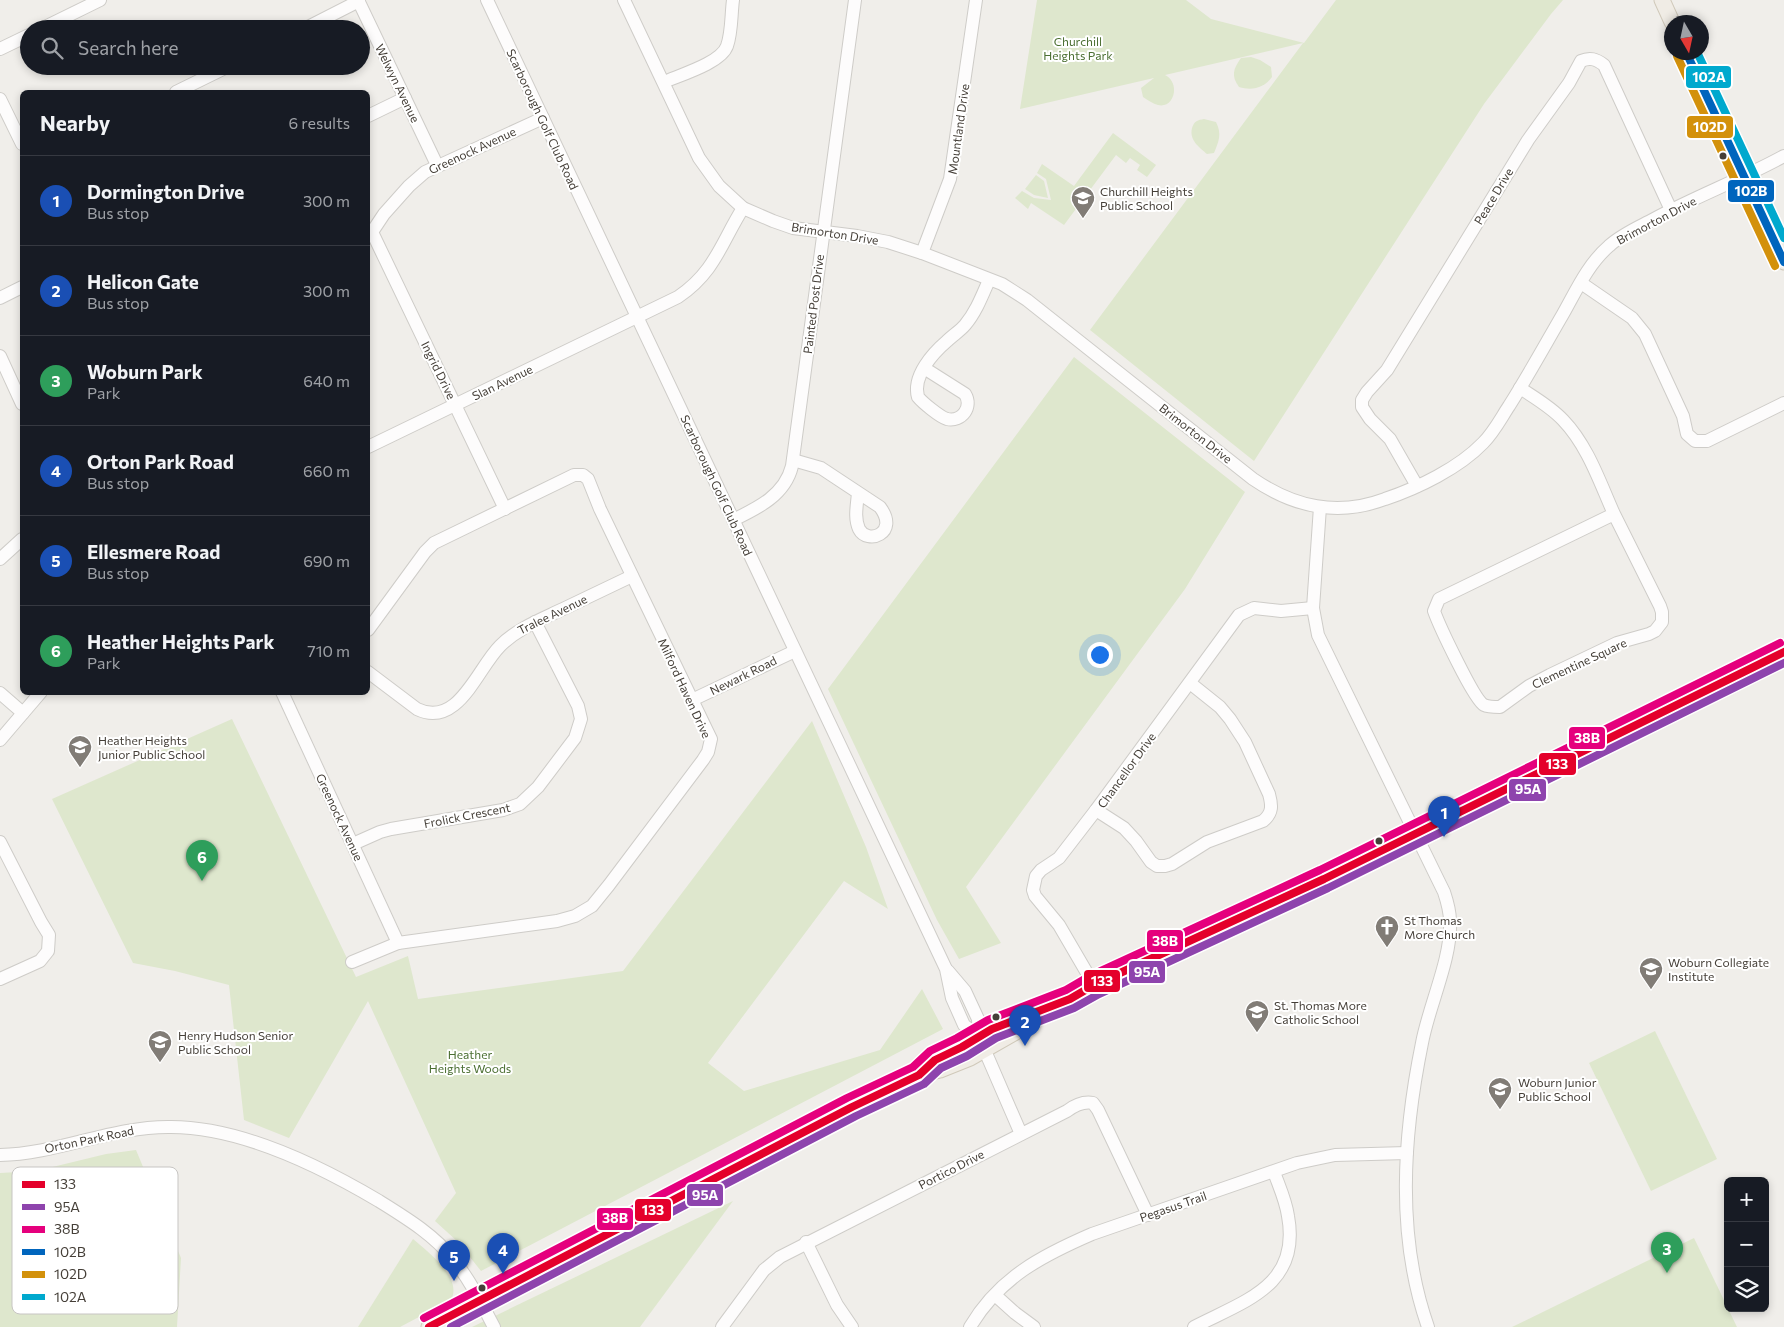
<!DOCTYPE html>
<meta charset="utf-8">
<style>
body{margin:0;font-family:Commissioner,sans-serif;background:#20242c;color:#f1f3f6}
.controls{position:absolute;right:15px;bottom:15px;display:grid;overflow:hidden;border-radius:8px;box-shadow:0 2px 8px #0003}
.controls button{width:45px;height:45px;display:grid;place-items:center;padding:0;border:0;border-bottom:1px solid #363941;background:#171b24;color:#f1f3f6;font:25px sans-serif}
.compass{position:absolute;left:1664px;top:15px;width:45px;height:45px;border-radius:50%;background:#171b24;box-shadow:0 2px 8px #0003;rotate:171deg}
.you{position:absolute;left:1099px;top:654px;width:18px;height:18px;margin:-12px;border:4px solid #fff;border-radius:50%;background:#1a73e8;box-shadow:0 0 0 8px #1a73e833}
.badge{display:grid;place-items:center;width:32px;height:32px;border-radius:50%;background:#817c76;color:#fff;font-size:16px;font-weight:700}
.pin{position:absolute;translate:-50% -41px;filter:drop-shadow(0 1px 2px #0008)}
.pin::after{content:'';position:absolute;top:26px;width:18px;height:15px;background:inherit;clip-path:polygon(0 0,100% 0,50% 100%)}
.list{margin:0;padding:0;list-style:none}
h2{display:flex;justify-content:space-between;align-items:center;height:65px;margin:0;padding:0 20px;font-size:21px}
h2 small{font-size:16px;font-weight:400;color:#9ea1a6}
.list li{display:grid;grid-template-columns:32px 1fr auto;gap:15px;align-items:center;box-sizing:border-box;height:90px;padding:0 20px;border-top:1px solid #363941}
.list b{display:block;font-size:19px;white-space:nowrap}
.list p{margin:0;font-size:16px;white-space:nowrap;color:#9ea1a6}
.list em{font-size:16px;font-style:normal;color:#9ea1a6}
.icon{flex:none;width:28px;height:28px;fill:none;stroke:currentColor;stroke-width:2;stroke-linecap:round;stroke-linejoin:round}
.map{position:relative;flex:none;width:1784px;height:1327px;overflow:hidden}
.search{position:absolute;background:#171b24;box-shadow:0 2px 8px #0003;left:20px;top:20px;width:350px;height:55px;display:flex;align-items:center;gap:12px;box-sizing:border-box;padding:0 18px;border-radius:28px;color:#9ea1a6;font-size:19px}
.panel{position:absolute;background:#171b24;box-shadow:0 2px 8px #0003;left:20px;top:90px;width:350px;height:605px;border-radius:8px}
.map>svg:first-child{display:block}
</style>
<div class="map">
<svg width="1784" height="1327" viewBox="0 0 1784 1327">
<rect width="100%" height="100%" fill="#f0eeea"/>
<g fill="#dee7cd">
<path d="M 1037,0 L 1186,0 L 1211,19 L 1304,43 L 1336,0 L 1563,0 L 1551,14 L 1484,104 L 1254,461 L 1090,330 L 1303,43 L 1165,75 C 1181,83 1174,109 1158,105 C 1153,104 1148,100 1143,97 L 1141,88 L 1154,78 L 1020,109 Z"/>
<path d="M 1251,57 L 1260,60 L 1271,67 L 1272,77 C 1264,88 1252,91 1239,87 C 1231,76 1233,69 1241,58 Z"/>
<path d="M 1204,119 L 1216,122 C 1222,134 1219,141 1214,153 L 1207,154 C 1199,147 1189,140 1192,128 C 1194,121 1198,120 1204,119 Z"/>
<polygon points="1113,133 1156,165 1147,177 1137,170 1140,165 1130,158 1126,163 1116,155 1064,225 1031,203 1028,209 1015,198 1022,191 1034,198 1051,200 1046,179 1037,173 1042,164 1074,186"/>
<polygon points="1036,175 1044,181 1048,198 1034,195 1025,189"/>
<polygon points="1074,357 1245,492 1185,589 966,887 1001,943 959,959 937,920 828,689"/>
<polygon points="232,719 356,977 408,956 418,999 623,971 812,721 866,847 888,909 844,881 708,1063 744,1091 880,1050 922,989 943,1029 481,1271 458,1242 435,1221 456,1193 368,1001 289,1138 244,1120 229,985 175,971 133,963 52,799"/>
<polygon points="1655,1031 1717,1159 1651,1191 1589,1063"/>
<polygon points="136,1150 181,1258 177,1327 0,1327 0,1173 36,1171 106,1154"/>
<polygon points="733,1201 640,1327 472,1327"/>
<polygon points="1694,1238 1737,1327 1512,1327"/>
<path d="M 413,1239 C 428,1252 463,1278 451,1300 L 400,1327 L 358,1327 Z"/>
</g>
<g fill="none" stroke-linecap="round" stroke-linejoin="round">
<g stroke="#ceccc8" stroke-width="14">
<g id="minor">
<polyline points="358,0 437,165"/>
<polyline points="487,0 946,969 952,998 964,1025 979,1037 1021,1134"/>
<path d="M 624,0 L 699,158 L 719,186 L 743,208 L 773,221 L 793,228 L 857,236 L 888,242 L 922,253 L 1002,284 L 1027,300 L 1253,479 C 1294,507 1337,517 1385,499 C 1418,488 1459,468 1483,443 C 1494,432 1501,418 1509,406 C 1528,376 1545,345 1563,314 C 1576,291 1588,264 1609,246 C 1622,234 1639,227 1654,219 C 1697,196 1742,179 1784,156"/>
<polyline points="41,29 100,0"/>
<polyline points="304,29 359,1"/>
<polyline points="0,49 29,35"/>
<path d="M 664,82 C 680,75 721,63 727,46 C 732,32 731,15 733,0"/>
<polyline points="176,92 229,66"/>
<polyline points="0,99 22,144"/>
<polyline points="368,116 405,98"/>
<polyline points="372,232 505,509"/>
<polyline points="368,235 372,232 384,214 409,186 425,172 543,118"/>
<polyline points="922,253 950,179 976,0"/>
<polyline points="1581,283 1632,318 1645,334 1683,416 1687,434 1695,441 1707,441 1784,403"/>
<polyline points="0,298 22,287"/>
<polyline points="0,356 22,404"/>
<path d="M 924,368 L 965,394 C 973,407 962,422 947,419 C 940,417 923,403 918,397 C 912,376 933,353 947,341 C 953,335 960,331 965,325 C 976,312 982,296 989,280"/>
<path d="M 1520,388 C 1535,398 1551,407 1563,420 C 1588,446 1600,483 1614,514 L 1439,599 L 1434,611 C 1439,625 1474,700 1484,705 C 1488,707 1495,707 1500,707 L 1529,686 L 1550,675 L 1617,643 L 1649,634 L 1655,631 L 1662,622 L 1662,612 L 1660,606 L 1614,514"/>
<path d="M 368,447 L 678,297 C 715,272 721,243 743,208"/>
<path d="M 793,460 L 821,468 L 880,507 C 900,534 867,545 859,529 C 854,518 857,505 858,493"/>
<path d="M 1417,486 L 1390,439 L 1370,419 L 1362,407 L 1362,400 L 1367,392 L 1387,370 L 1528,140 L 1569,83 L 1581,61 C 1590,57 1596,59 1604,65 L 1671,210"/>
<path d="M 1320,507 L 1313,608 L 1318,635 L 1444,892 C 1447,901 1450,912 1450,921 C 1452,958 1429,1005 1422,1043 C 1403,1136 1396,1236 1428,1327"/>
<path d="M 733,520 C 758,508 785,495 792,466 L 855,0"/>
<polyline points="0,559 22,539"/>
<path d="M 368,672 L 417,709 C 458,729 477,669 500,646 C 518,628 540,620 563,609 C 586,598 609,587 632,576"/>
<polyline points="282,692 398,943"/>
<polyline points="0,693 23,713"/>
<polyline points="692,700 795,651"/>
<polyline points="0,740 41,692"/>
<path d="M 1096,810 L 1124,828 L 1136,841 L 1151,862 L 1157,866 L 1165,866 L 1172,864 L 1207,842 L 1263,821 C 1273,813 1272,805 1269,794 L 1245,742 L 1230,719 L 1220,707 L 1190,683"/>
<polyline points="0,842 41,922 49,935 48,951 40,961 0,979"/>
<polyline points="353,844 380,832 391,829 503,810 520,804 538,787 575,738 581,719 578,706 535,622"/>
<polyline points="352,962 398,943 557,921 575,916 592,906 609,885 703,760 708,752 711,739 600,509 588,479 583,475 574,475 434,543 425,552 368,630"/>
<polyline points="948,971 965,991 978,1019 979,1037"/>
<polyline points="1094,985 1059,925 1035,896 1033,890 1036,876 1041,870 1059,858 1096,810 1239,615 1254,608 1281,611 1313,608"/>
<path d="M 0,1155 C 58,1154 112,1126 171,1127 C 241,1127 320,1166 379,1201 C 406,1218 433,1234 453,1259 C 470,1280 482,1304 494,1327"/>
<polyline points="806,1242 837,1305 852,1327"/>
<polyline points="995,1295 1015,1313 1034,1327"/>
<path d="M 722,1327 L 764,1270 L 780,1257 L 1067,1111 C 1075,1105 1083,1101 1093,1103 L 1098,1110 L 1148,1215"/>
<path d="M 970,1327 C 999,1278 1041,1256 1092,1234 L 1297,1163 L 1335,1155 L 1407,1153"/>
<path d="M 1194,1327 C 1244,1301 1301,1286 1288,1216 C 1286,1201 1279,1186 1274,1172"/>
</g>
</g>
<g stroke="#d0c9ba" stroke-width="17">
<g id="major">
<polyline points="1662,0 1672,22"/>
<polyline points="1686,52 1784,262"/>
<polyline points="921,1074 935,1060 962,1047 992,1029 1041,1010"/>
<polyline points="429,1327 852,1107 919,1075 940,1070 970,1058 1014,1033 1094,985 1324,879 1784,652"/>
</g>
</g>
<use href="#minor" stroke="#fdfcfc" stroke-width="12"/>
<use href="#major" stroke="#f0ece5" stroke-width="15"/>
<g stroke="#fff" stroke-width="11">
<polyline id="bus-1" points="429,1327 852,1107 919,1075 935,1060 962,1047 992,1029 1070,999 1094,985 1324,879 1784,652"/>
</g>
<g stroke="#fff" stroke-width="11">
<polyline id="bus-2" points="451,1327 856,1116 924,1084 941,1068 967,1056 996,1038 1074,1008 1099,994 1328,888 1784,663"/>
</g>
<g stroke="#fff" stroke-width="11">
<polyline id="bus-3" points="424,1318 847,1098 913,1067 930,1051 957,1038 988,1020 1066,990 1090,976 1320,870 1780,643"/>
</g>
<g stroke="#fff" stroke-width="11">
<polyline id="bus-4" points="1686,52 1784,262"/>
</g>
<g stroke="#fff" stroke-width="11">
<polyline id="bus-5" points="1677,56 1775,266"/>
</g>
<g stroke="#fff" stroke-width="11">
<polyline id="bus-6" points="1697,52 1784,238"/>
</g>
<use href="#bus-1" stroke="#e4002b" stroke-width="8"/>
<use href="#bus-2" stroke="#8e44ad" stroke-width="8"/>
<use href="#bus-3" stroke="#e5007d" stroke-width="8"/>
<use href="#bus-4" stroke="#0065bd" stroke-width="8"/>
<use href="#bus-5" stroke="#d3910b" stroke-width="8"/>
<use href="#bus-6" stroke="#00a9ce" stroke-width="8"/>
</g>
<defs>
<g id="school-pin" transform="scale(1.25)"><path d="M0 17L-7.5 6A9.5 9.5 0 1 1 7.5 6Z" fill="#817c76" stroke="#fff"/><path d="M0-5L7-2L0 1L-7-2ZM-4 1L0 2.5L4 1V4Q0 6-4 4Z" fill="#fff"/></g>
<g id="church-pin" transform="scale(1.25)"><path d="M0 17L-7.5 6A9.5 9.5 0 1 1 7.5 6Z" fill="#817c76" stroke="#fff"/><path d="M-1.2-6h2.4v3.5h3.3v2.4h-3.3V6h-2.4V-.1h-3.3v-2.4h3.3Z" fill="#fff"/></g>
</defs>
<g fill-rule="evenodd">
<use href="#school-pin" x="1083" y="198"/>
<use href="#school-pin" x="80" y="747"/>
<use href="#church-pin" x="1387" y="927"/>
<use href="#school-pin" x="1651" y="969"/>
<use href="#school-pin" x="1257" y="1012"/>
<use href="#school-pin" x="160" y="1042"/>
<use href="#school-pin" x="1500" y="1089"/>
</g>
<g fill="#453f38" stroke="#fff" stroke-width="2">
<circle cx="1723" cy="156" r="4.5"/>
<circle cx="1379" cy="841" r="4.5"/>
<circle cx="996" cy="1017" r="4.5"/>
<circle cx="482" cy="1288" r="4.5"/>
</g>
<g text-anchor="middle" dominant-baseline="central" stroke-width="4" stroke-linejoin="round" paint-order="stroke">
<g font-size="12" fill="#4b6f32" stroke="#fff">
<text x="1078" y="41">Churchill<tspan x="1078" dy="14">Heights Park</tspan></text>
<text x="470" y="1054">Heather<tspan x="470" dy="14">Heights Woods</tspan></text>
</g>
<g font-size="12" fill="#453f38" stroke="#fff">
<text transform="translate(398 83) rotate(64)">Welwyn Avenue</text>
<text transform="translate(543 119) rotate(65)">Scarborough Golf Club Road</text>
<text transform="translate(958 129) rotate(-82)">Mountland Drive</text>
<text transform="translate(472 150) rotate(-25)">Greenock Avenue</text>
<text transform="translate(1493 196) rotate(-59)">Peace Drive</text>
<text transform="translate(1656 220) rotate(-28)">Brimorton Drive</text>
<text transform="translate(835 233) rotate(9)">Brimorton Drive</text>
<text transform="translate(813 304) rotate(-83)">Painted Post Drive</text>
<text transform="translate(439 370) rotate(64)">Ingrid Drive</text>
<text transform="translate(502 382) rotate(-26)">Slan Avenue</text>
<text transform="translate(1196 433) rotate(38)">Brimorton Drive</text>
<text transform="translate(717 485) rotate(65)">Scarborough Golf Club Road</text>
<text transform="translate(552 614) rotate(-26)">Tralee Avenue</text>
<text transform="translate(1579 663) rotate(-25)">Clementine Square</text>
<text transform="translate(743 675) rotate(-26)">Newark Road</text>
<text transform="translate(685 688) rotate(65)">Milford Haven Drive</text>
<text transform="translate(1126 770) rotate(-54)">Chancellor Drive</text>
<text transform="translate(467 815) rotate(-11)">Frolick Crescent</text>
<text transform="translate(340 817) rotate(65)">Greenock Avenue</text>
<text transform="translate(89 1139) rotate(-12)">Orton Park Road</text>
<text transform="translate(951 1169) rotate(-27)">Portico Drive</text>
<text transform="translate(1173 1206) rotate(-19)">Pegasus Trail</text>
</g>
<g font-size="12" fill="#453f38" stroke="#fff" text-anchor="start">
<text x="1100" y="191">Churchill Heights<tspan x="1100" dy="14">Public School</tspan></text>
<text x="98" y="740">Heather Heights<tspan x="98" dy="14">Junior Public School</tspan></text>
<text x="1404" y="920">St Thomas<tspan x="1404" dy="14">More Church</tspan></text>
<text x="1668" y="962">Woburn Collegiate<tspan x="1668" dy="14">Institute</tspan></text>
<text x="1274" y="1005">St. Thomas More<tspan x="1274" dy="14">Catholic School</tspan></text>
<text x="178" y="1035">Henry Hudson Senior<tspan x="178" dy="14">Public School</tspan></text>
<text x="1518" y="1082">Woburn Junior<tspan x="1518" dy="14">Public School</tspan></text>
</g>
</g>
<rect x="12" y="1167" width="166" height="147" rx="8" fill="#fff" stroke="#c7c5c3" stroke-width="1"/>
<rect x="22" y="1181" width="23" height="7" fill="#e4002b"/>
<rect x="22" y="1204" width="23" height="6" fill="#8e44ad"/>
<rect x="22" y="1226" width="23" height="7" fill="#e5007d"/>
<rect x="22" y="1249" width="23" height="6" fill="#0065bd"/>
<rect x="22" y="1271" width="23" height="7" fill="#d3910b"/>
<rect x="22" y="1294" width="23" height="6" fill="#00a9ce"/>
<g font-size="14" fill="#453f38">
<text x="54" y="1189">133</text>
<text x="54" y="1212">95A</text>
<text x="54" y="1234">38B</text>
<text x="54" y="1257">102B</text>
<text x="54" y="1279">102D</text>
<text x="54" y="1302">102A</text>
</g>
<g stroke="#fff" stroke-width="2">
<rect x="1685" y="65" width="47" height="24" rx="5" fill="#00a9ce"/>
<rect x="1686" y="115" width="48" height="24" rx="5" fill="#d3910b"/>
<rect x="1727" y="179" width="48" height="24" rx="5" fill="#0065bd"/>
<rect x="1568" y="726" width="38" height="24" rx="5" fill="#e5007d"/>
<rect x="1538" y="752" width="39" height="24" rx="5" fill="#e4002b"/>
<rect x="1508" y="778" width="39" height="24" rx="5" fill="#8e44ad"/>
<rect x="1146" y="929" width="38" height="24" rx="5" fill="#e5007d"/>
<rect x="1128" y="960" width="38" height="24" rx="5" fill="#8e44ad"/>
<rect x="1083" y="969" width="38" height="24" rx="5" fill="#e4002b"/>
<rect x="686" y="1183" width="38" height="24" rx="5" fill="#8e44ad"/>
<rect x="634" y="1198" width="38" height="24" rx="5" fill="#e4002b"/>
<rect x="596" y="1207" width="38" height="24" rx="5" fill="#e5007d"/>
</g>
<g font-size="14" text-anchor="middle" font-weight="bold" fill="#fff">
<text x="1709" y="82">102A</text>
<text x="1710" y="132">102D</text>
<text x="1751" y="196">102B</text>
<text x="1587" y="743">38B</text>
<text x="1557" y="769">133</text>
<text x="1528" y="794">95A</text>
<text x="1165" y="946">38B</text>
<text x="1147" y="977">95A</text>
<text x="1102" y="986">133</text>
<text x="705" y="1200">95A</text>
<text x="653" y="1215">133</text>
<text x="615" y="1223">38B</text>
</g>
</svg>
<div class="controls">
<button>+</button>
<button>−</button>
<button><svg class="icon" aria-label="layers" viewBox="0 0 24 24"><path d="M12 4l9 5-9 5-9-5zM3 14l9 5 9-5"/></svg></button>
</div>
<svg class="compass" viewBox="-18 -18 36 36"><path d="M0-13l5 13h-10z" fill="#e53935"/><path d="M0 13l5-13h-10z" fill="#9ea1a6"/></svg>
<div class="you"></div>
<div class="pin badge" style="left:1444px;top:837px;background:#1a4fb4">1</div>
<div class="pin badge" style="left:1025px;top:1046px;background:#1a4fb4">2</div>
<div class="pin badge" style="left:1667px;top:1273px;background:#2e9e5b">3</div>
<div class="pin badge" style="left:503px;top:1274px;background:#1a4fb4">4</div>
<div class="pin badge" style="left:454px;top:1281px;background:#1a4fb4">5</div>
<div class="pin badge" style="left:202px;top:881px;background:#2e9e5b">6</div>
<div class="search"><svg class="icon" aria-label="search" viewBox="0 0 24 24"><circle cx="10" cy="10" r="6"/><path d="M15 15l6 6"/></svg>Search here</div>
<section class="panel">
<h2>Nearby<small>6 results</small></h2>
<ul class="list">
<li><span class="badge" style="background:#1a4fb4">1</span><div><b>Dormington Drive</b><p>Bus stop</p></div><em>300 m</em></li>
<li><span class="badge" style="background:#1a4fb4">2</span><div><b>Helicon Gate</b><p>Bus stop</p></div><em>300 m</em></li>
<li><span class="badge" style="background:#2e9e5b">3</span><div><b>Woburn Park</b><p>Park</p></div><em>640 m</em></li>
<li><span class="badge" style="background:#1a4fb4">4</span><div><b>Orton Park Road</b><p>Bus stop</p></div><em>660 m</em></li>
<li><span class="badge" style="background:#1a4fb4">5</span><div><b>Ellesmere Road</b><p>Bus stop</p></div><em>690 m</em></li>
<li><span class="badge" style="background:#2e9e5b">6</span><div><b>Heather Heights Park</b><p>Park</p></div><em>710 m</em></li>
</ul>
</section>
</div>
